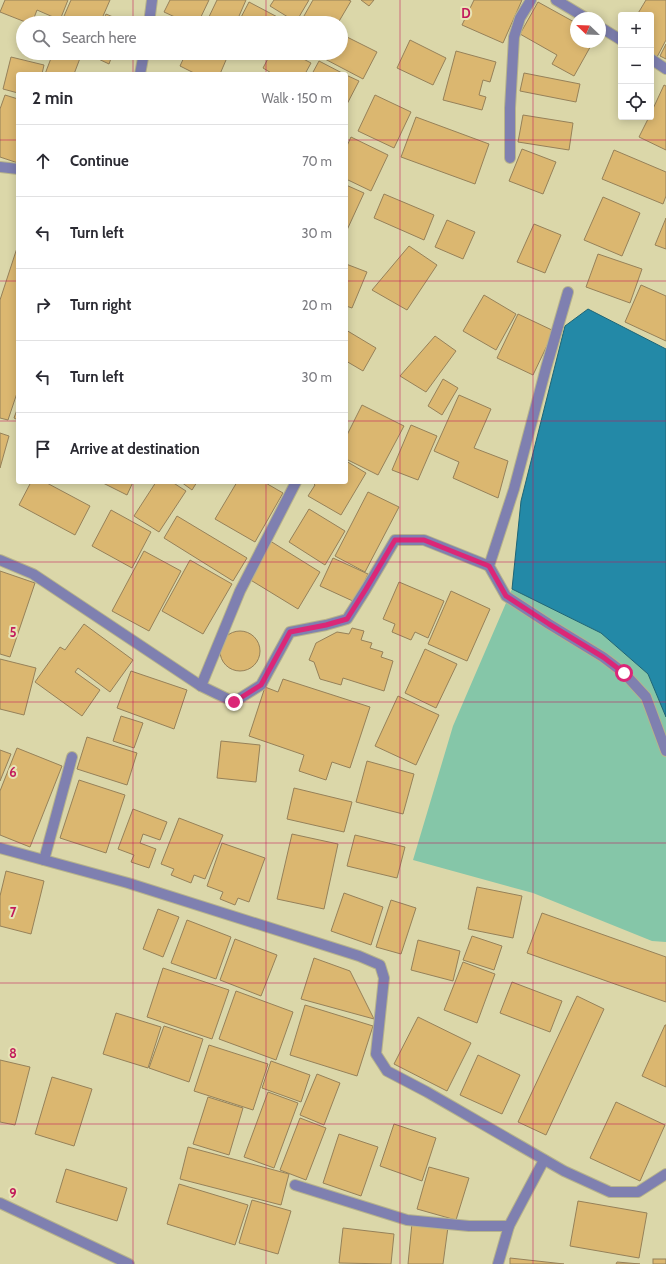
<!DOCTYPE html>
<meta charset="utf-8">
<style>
body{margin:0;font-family:Cabin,sans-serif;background:#f2f2f3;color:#2b2b33}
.controls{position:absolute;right:12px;top:12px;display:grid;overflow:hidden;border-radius:4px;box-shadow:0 2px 10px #0003}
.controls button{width:36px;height:36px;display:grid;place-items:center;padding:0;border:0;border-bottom:1px solid #e1e1e2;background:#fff;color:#2b2b33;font:20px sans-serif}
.compass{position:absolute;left:570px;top:12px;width:36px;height:36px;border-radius:50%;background:#fff;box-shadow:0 2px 10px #0003;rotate:293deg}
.stop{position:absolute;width:12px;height:12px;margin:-9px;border:3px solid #db2777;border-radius:50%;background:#fff}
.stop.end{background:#db2777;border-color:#fff;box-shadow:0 1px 4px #0008}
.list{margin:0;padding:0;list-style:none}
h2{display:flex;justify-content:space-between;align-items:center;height:52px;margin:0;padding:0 16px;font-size:17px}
h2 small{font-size:13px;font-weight:400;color:#7c7c81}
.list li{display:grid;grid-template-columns:26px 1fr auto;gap:12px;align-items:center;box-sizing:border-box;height:72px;padding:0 16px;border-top:1px solid #e1e1e2}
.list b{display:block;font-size:15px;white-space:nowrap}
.list em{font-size:13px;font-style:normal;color:#7c7c81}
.icon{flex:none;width:22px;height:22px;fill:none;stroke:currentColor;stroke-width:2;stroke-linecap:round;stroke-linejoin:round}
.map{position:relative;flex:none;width:666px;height:1264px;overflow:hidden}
.search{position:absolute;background:#fff;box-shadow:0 2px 10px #0003;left:16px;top:16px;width:332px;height:44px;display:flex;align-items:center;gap:10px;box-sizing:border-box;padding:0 14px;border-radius:22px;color:#7c7c81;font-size:15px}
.panel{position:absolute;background:#fff;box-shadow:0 2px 10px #0003;left:16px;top:72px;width:332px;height:412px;border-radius:4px}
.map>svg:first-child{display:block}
</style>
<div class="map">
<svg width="666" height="1264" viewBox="0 0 666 1264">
<rect width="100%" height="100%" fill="#dbd7a9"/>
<polygon fill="#85c6a8" points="512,589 601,633 648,674 666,717 666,942 652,941 533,893 413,860 453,726"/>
<polygon fill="#2389a7" stroke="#1e6576" points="588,309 666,349 666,717 648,674 601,633 512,589 521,501 565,326"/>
<g fill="#dbb770" stroke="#968159">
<polygon points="5,0 68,0 60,20 37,10 32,23 28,23 0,12"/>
<polygon points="71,0 110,0 100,23 61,23"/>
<polygon points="170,0 209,0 198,23 188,23 164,12"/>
<polygon points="217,0 246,0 236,23 211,23 207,21"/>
<polygon points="274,0 309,0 296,22 270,6"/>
<polygon points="313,0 348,0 351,1 338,23 300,23"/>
<polygon points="361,0 374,0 369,6"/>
<polygon points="474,0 522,0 503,43 462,25"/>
<polygon points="646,0 666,0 666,40 657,57 651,54 651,15 637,15"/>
<polygon points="249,2 285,21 284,23 238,23"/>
<polygon points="538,2 576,23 576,42 593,42 574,76 552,64 557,55 520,34"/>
<polygon points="106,14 127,23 102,23"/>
<polygon points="341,34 377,52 363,79 323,58 326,53 341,53"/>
<polygon points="410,40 446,58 433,85 397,68"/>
<polygon points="666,44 666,59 660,56"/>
<polygon points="456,51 496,62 490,82 483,80 479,95 486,97 482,110 443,100"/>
<polygon points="53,53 82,53 74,74 45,74"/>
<polygon points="89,53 113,53 109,64 88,54"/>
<polygon points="186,53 229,53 220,74 196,74 180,66"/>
<polygon points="271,53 292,53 311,63 305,74 273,74 263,68"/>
<polygon points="11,57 44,65 42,74 18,74 18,93 3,89"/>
<polygon points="319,61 344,74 312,74"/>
<polygon points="524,73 580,84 576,102 520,91"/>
<polygon points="346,75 359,81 346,106"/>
<polygon points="664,85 666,86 666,150 639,137 649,117 651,117 651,113"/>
<polygon points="5,95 18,99 18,163 0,157 0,109"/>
<polygon points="375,95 411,112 394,148 358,131"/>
<polygon points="523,115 573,123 569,150 518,142"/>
<polygon points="416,117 489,144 475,184 401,157"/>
<polygon points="351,137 388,155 371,191 346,179 346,148"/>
<polygon points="522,149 556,162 543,194 509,181"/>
<polygon points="614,150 666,172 666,196 663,204 602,179"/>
<polygon points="346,185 364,193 347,230 346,229"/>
<polygon points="384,194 434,215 424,240 374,218"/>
<polygon points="603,197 640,213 622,256 584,240"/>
<polygon points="666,218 666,249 655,245"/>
<polygon points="447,220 475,232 463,259 435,247"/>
<polygon points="534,224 561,235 545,273 517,262"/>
<polygon points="18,245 18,390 8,420 0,418 0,300"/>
<polygon points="409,246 437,265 407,310 372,290"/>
<polygon points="598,254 642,269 630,303 586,287"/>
<polygon points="346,264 367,272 352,308 346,306"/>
<polygon points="641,285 666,296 666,341 625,322"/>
<polygon points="484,295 516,314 496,350 463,331"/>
<polygon points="518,314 554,331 533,375 497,358"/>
<polygon points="346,330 376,348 363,371 346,361"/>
<polygon points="435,336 456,351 426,392 400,376"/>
<polygon points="443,379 458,388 442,415 428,406"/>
<polygon points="459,395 491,409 474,448 508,461 498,498 453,478 459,462 434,451"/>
<polygon points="362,405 404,426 378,475 346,459 346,437"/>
<polygon points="18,407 18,420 14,418"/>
<polygon points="411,425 437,436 418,480 392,470"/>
<polygon points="0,433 9,436 0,468"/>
<polygon points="346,461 366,473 341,515 308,496 315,485 312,482 346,482"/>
<polygon points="31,482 45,482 90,506 75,535 19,505"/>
<polygon points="101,482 133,482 127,495"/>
<polygon points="156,482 172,482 186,491 159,532 134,516"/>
<polygon points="181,482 197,482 192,490"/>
<polygon points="237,482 264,482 283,493 255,542 215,519"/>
<polygon points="368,492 399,507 365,572 335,556"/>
<polygon points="309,509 345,531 325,565 289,542"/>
<polygon points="111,510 151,532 132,568 92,546"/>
<polygon points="177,516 247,558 233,581 164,538"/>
<polygon points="267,539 320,572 298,609 244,576"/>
<polygon points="144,551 181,571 149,631 112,611"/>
<polygon points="333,558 368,574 355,602 320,586"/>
<polygon points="190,560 232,584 203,634 162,611"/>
<polygon points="0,571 35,583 10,657 0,654"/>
<polygon points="399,582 444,601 428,638 415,632 411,640 392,632 395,624 383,619"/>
<polygon points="451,591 490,609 467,661 428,644"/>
<polygon points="84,624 133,660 110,692 78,668 75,672 100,690 82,716 35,682 60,647 65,650"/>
<polygon points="352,628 364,631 361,640 372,643 370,648 383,652 381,657 393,661 384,691 343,678 341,685 320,679 314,662 309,660 316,643 337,632 349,634"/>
<circle cx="240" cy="651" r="20"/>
<polygon points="425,649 457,664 436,708 405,693"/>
<polygon points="0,659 36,668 24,715 0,709"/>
<polygon points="131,671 187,690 174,729 117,708"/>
<polygon points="283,679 370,707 350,768 332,762 326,780 299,771 304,755 249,736 265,687 278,692"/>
<polygon points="398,696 439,715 416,765 375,746"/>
<polygon points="121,716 143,723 134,748 113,741"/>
<polygon points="87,737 137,753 127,785 77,769"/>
<polygon points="221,741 260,745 256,782 217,778"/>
<polygon points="17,748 62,766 30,847 0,835 0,791"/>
<polygon points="0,750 11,754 0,781"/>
<polygon points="367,761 414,774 403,814 356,802"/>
<polygon points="79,780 125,795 106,853 60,838"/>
<polygon points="294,788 352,802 344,832 287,819"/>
<polygon points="133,809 167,822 160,840 143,834 140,843 156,849 149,868 131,862 134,855 118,849"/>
<polygon points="179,818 223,835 205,879 194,875 191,883 171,875 174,869 161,864"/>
<polygon points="292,834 338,844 324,909 277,899"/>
<polygon points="355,835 405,847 397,878 347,866"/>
<polygon points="222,843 265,858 249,902 238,898 235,905 220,899 223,892 207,886"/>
<polygon points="6,871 44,881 31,934 0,926 0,896"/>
<polygon points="477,887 522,896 513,938 468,929"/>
<polygon points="344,893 383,907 371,945 331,931"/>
<polygon points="391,900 416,908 401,954 376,947"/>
<polygon points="158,909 179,917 163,957 143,949"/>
<polygon points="542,913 666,957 666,1002 527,953"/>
<polygon points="187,920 231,937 216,979 171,963"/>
<polygon points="472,936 502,946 494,970 463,960"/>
<polygon points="235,939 277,955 261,996 220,980"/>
<polygon points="418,940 460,951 453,981 411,970"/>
<polygon points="314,958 350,971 374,1019 301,999"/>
<polygon points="463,962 495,974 477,1023 444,1010"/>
<polygon points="163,968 229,990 212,1039 147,1017"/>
<polygon points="512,982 562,1001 550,1032 500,1013"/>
<polygon points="236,991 293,1012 276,1060 219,1039"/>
<polygon points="577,996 604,1009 546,1135 518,1122"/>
<polygon points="305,1005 373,1026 357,1076 290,1055"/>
<polygon points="116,1013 161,1027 148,1068 103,1054"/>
<polygon points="418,1017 471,1043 447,1091 394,1064"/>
<polygon points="665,1025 666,1025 666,1087 642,1076"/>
<polygon points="164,1026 203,1039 189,1082 149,1068"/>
<polygon points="209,1045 268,1064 253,1110 194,1091"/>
<polygon points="478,1055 520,1075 502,1114 460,1095"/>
<polygon points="0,1060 30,1067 15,1125 0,1122"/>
<polygon points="271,1061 310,1075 301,1102 262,1088"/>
<polygon points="317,1074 340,1083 324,1125 300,1115"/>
<polygon points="52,1077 92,1089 74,1146 35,1134"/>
<polygon points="268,1092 298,1103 274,1168 244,1157"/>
<polygon points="208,1097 243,1108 229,1155 193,1144"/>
<polygon points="616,1102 665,1125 640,1181 590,1158"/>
<polygon points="300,1118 326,1128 306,1180 280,1170"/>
<polygon points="394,1124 436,1138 422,1181 380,1166"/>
<polygon points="339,1134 378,1147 361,1196 323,1183"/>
<polygon points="188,1147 289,1174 281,1205 180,1179"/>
<polygon points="429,1167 469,1178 456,1220 417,1209"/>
<polygon points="66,1169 127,1188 117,1221 56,1202"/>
<polygon points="179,1184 248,1205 235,1245 167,1224"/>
<polygon points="252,1200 291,1211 278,1254 239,1243"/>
<polygon points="578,1201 647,1213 639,1258 570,1246"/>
<polygon points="412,1223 448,1227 443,1264 408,1264"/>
<polygon points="343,1228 394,1234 391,1264 339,1263"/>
<polygon points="510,1258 564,1264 510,1264"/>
<rect x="653" y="1259" width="13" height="5"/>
<polygon points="617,1262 640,1264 616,1264"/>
</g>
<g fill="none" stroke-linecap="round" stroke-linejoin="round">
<g stroke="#b7b38b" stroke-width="12">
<g id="street">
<polyline points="556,0 586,18"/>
<polyline points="149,23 152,0"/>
<polyline points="600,27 621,40"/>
<polyline points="651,59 666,69"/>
<polyline points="140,74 144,53"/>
<polyline points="510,158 510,108 514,37 520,18 531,0"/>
<polyline points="0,167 18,169"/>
<polyline points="568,292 546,368 514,489 489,566 506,596 549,624 603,657 624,673 646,697 666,751"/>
<polyline points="0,560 33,574 201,686 234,702 261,685 290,632 326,625 347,619 366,589 395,540 424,540 489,566"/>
<polyline points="201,686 240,591 296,482"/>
<polyline points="0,848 128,883 359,956 380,965 384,978 376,1054 387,1071 427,1092 564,1171 610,1192 638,1192 666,1174"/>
<polyline points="44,860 72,757"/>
<polyline points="295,1185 407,1220 469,1226 509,1226"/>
<polyline points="0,1203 129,1264"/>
<polyline points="498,1264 509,1226 544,1160"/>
</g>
</g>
<use href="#street" stroke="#7f80b0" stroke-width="10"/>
</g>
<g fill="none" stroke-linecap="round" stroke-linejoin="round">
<polyline stroke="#db2777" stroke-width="5" points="234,702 261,685 290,632 326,625 347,619 366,589 395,540 424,540 489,566 506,596 549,624 603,657 624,673"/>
</g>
<path fill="none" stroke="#c2185b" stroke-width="1" stroke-opacity="0.55" d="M 133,0 L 133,23M 266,0 L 266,23M 400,0 L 400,1264M 533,0 L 533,1264M 133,53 L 133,74M 266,53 L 266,74M 0,140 L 18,140M 346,140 L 666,140M 0,281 L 18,281M 346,281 L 666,281M 0,421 L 18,421M 346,421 L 666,421M 133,482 L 133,1264M 266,482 L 266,1264M 0,562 L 666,562M 0,702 L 666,702M 0,843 L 666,843M 0,983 L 666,983M 0,1124 L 666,1124"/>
<g font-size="13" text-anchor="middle" font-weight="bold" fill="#c2185b" stroke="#e8e4b6" stroke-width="4" stroke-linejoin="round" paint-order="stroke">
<text x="466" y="18">D</text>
<text x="13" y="637">5</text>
<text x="13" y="777">6</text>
<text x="13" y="917">7</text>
<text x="13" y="1058">8</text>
<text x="13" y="1198">9</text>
</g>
</svg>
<div class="controls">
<button>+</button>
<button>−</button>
<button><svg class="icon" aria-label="locate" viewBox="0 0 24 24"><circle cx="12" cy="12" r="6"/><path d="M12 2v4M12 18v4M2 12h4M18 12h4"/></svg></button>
</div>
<svg class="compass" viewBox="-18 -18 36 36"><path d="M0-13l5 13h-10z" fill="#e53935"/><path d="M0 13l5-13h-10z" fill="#7c7c81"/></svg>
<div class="stop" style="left:624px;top:673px"></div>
<div class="stop end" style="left:234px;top:702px"></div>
<div class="search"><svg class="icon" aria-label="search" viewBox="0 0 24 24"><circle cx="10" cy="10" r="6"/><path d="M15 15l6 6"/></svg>Search here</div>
<section class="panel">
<h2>2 min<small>Walk · 150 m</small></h2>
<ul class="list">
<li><svg class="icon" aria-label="ahead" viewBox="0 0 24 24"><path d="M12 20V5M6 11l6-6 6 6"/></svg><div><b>Continue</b></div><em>70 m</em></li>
<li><svg class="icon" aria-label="left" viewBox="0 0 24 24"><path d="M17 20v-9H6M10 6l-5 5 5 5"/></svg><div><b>Turn left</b></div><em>30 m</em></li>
<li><svg class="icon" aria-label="right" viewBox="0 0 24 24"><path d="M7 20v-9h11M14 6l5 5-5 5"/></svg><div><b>Turn right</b></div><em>20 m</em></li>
<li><svg class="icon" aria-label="left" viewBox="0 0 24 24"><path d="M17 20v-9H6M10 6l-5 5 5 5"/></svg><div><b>Turn left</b></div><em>30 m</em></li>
<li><svg class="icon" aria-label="arrive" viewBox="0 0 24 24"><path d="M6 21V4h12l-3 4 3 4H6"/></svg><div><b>Arrive at destination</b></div></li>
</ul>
</section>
</div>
